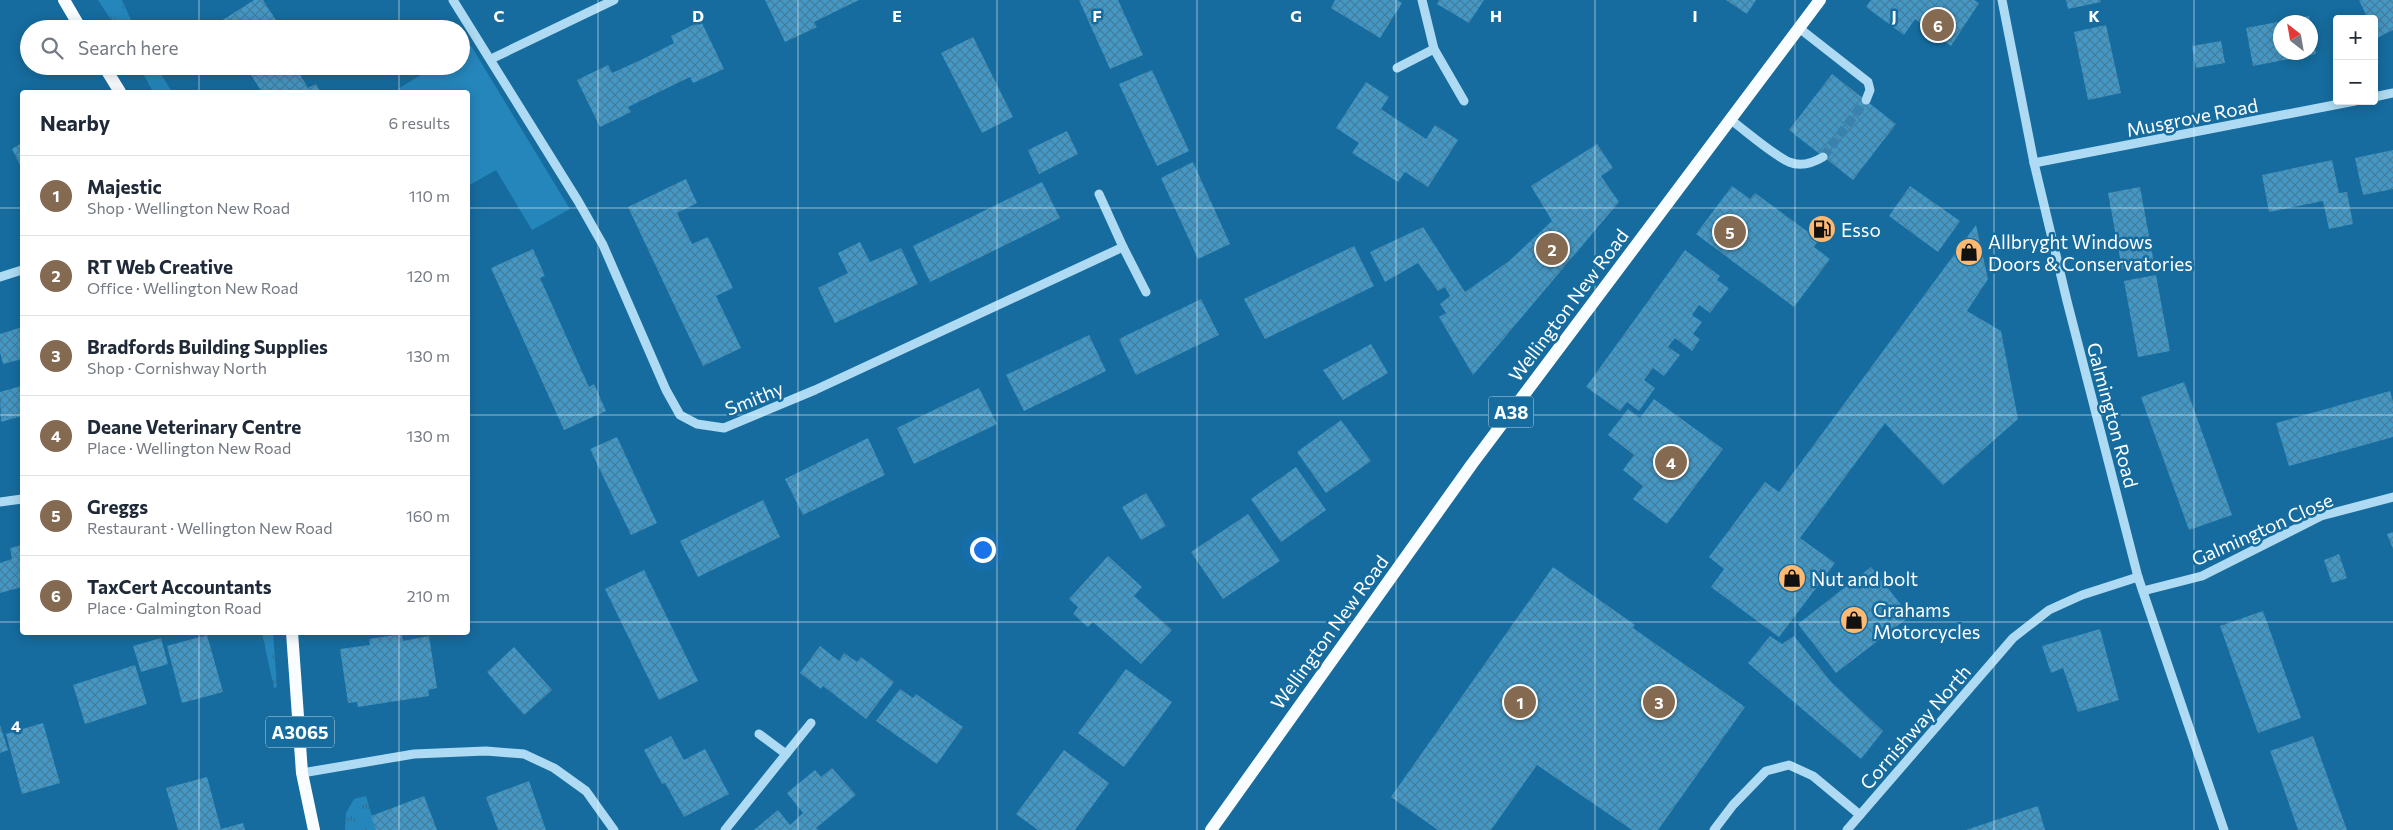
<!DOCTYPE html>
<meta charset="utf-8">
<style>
body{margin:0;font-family:Commissioner,sans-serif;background:#f2f2f3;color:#1f2937}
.controls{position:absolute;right:15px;top:15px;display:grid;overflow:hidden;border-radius:5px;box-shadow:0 2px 12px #0003}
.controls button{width:45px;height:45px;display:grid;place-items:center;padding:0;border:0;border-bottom:1px solid #e0e1e3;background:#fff;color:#1f2937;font:25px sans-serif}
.compass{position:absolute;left:2273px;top:15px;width:45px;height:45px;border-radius:50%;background:#fff;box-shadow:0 2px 12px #0003;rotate:329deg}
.you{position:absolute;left:982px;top:549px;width:18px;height:18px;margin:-12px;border:4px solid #fff;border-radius:50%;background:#1a73e8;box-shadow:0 0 0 8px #1a73e833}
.badge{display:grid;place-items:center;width:32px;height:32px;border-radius:50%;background:#846a51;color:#fff;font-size:16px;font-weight:700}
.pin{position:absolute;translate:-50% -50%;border:2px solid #fff;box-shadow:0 1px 5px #0006}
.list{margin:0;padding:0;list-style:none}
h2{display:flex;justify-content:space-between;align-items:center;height:65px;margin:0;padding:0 20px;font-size:21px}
h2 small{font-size:16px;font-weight:400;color:#747a83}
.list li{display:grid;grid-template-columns:32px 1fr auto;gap:15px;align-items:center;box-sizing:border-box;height:80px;padding:0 20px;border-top:1px solid #e0e1e3}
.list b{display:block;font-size:19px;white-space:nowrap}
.list p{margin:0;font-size:16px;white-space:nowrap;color:#747a83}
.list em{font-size:16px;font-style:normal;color:#747a83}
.icon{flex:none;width:28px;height:28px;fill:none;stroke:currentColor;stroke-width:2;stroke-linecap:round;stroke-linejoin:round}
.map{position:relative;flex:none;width:2393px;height:830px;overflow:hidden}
.search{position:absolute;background:#fff;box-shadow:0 2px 12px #0003;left:20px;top:20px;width:450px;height:55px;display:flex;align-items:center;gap:12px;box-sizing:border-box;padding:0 18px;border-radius:28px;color:#747a83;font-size:19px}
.panel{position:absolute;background:#fff;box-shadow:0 2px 12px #0003;left:20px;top:90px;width:450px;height:545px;border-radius:5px}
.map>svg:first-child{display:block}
</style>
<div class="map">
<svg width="2393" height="830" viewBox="0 0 2393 830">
<defs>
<pattern id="grass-tufts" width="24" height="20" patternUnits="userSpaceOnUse" patternTransform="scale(1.25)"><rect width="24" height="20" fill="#2586bb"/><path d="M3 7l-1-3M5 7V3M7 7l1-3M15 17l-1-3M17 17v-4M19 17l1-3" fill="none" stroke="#356f8f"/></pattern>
<pattern id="building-cross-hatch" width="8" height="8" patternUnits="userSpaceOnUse" patternTransform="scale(1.25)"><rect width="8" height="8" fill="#4398c6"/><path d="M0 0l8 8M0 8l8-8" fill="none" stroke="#467d9b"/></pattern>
</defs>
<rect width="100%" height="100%" fill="#166c9e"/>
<g fill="url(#grass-tufts)">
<polygon points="98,0 122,0 135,29 117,29"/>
<polygon points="262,633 273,633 277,687 274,688"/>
<polygon points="366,796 376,830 345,830 346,813 354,799"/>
</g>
<g fill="#2586bb">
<polygon points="471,46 570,209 532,230 496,170 468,186 468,92 399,92 398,89 435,66 461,66 461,51"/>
<polygon points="139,66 156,66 172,92 153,92"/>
</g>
<g fill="url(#building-cross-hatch)">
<polygon points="254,0 263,0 279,25 273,29 222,29 218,23"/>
<polygon points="765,0 859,0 814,22 817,27 785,42"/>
<polygon points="1079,0 1118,0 1143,55 1110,69"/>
<polygon points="1335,0 1397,0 1402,3 1380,38 1331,8"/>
<polygon points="1439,0 1484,0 1469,23 1437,4"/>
<polygon points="1726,0 1756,0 1747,14"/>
<polygon points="1871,0 1974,0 1979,3 1951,46 1915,19 1904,35 1866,7"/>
<polygon points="2066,0 2100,0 2101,2 2068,9"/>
<polygon points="2359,0 2393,0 2393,30 2377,38 2374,31 2374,19 2368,19"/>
<polygon points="2309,16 2310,22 2280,22 2280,52 2310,52 2311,30 2316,54 2253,66 2246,28"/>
<polygon points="701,21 724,69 693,83 690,77 628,107 631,112 600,127 577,80 608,65 612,73 643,59 674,43 671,36"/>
<polygon points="2106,25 2121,93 2088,100 2074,32"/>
<polygon points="973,37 1013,117 982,133 941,53"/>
<polygon points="2221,41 2225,63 2196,68 2192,46"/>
<polygon points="245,66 295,66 308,88 316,84 321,92 262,92"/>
<polygon points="1152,70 1189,151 1157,166 1119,84"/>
<polygon points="1832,74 1896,124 1853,180 1789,130"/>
<polygon points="1366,82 1389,97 1381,109 1426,139 1435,125 1458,140 1428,187 1405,172 1398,182 1352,153 1359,143 1336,128"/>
<polygon points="1067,131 1078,154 1039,174 1028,150"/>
<polygon points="22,143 22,169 12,149"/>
<polygon points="1597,144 1613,168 1601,176 1619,202 1473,375 1439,317 1446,313 1440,304 1450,296 1445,287 1438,291 1418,263 1385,282 1370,252 1423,227 1465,292 1509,261 1552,221 1531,186"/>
<polygon points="2393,150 2393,189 2363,195 2355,158"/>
<polygon points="2332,160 2339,193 2347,192 2353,224 2329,229 2323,201 2269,212 2262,175"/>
<polygon points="1193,162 1230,244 1198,259 1161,178"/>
<polygon points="686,179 697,203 677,213 692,244 708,237 733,288 716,296 741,348 703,366 628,207"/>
<polygon points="1042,182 1060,218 930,282 913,246"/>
<polygon points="1732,186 1750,199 1755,193 1819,240 1814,247 1830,259 1794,307 1696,234"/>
<polygon points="1910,186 1960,221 1938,252 1889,216"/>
<polygon points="2140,187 2154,263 2122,269 2108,193"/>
<polygon points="1976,225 1988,279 1967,311 2001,331 2018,419 1943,485 1885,423 1800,538 1835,563 1779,637 1711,587 1724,569 1709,557 1765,482 1779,492"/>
<polygon points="860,242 870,262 901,248 918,284 835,323 818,288 848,273 838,253"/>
<polygon points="1354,246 1374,286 1265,339 1244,299"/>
<polygon points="533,249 545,276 540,278 589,387 594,384 606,411 564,430 491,268"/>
<polygon points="1685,250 1720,276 1717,280 1729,288 1710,313 1699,305 1692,315 1702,322 1693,334 1700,339 1692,351 1675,338 1668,347 1680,355 1664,376 1653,368 1644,380 1655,388 1639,411 1627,402 1620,411 1586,387"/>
<polygon points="2156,275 2170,351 2138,357 2124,281"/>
<polygon points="1201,299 1219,335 1136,375 1119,339"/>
<polygon points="22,327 22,359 3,364 0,352 0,334"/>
<polygon points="1089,335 1106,371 1024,411 1006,375"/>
<polygon points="1371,344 1388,373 1343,400 1323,370"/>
<polygon points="2184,382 2232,515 2189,530 2141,397"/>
<polygon points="21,386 22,416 1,422 0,392"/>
<polygon points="979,388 997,424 914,464 897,428"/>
<polygon points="2390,391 2393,402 2393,437 2289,466 2276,423"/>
<polygon points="1654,399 1723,449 1667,524 1633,499 1643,486 1623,470 1634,455 1608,435 1628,409 1640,418"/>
<polygon points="1341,420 1371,461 1326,493 1297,452"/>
<polygon points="617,437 657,523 631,535 590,449"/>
<polygon points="868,438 885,475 803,515 785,479"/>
<polygon points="1296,467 1326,510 1281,542 1251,499"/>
<polygon points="1146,493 1166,526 1141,540 1122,507"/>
<polygon points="763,500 780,537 698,577 680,541"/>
<polygon points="1248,514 1280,561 1223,599 1191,552"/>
<polygon points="2393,532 2393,549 2387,534"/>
<polygon points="22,545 22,587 0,593 0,563 12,559 10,548"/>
<polygon points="2339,554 2347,578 2332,583 2324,560"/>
<polygon points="1108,556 1142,587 1134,596 1172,630 1141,664 1093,622 1088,627 1073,614 1078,607 1069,599"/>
<polygon points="1553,567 1635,625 1633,628 1745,707 1658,830 1632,830 1537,765 1491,830 1438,830 1391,797"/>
<polygon points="1871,567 1910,616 1836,673 1798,624"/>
<polygon points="644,570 698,681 659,700 605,589"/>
<polygon points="2263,611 2301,718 2258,733 2220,626"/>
<polygon points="2100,629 2119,700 2078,712 2063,668 2051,673 2042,646"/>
<polygon points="402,634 403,641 429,636 437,688 428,690 429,696 358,707 357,702 348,703 340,649 370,645 369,639"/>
<polygon points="207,635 223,692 182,703 167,646"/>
<polygon points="1770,636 1782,644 1794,636 1832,683 1883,731 1861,759 1748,663"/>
<polygon points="161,638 168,664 141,672 133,646"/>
<polygon points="820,646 839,661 844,653 857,662 861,657 894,682 866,719 823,686 821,689 800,673"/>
<polygon points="514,647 552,690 524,715 487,672"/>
<polygon points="135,665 147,704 85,724 73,685"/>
<polygon points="1126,669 1172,702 1124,767 1078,733"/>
<polygon points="900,689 913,698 916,694 963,727 937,764 876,721"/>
<polygon points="43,723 60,783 22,794 6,734"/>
<polygon points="0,725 8,750 0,753"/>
<polygon points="671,736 684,760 705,749 729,794 684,817 665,783 662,784 644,750"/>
<polygon points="2313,736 2332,789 2347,830 2298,830 2280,778 2270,751"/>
<polygon points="1064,750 1109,783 1075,830 1038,830 1016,814"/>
<polygon points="832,768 856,795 816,828 818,830 754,830 778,810 790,825 803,813 787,793 815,770 821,777"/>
<polygon points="207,777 221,829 243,823 245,830 178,830 166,788"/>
<polygon points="529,781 546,830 498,830 486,797"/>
<polygon points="424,796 437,830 376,830 371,816"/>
<polygon points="2038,806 2045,830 1966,830"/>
</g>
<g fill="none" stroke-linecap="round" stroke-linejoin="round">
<polyline stroke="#3982ad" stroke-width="9" stroke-dasharray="9 4.5" stroke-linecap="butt" points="1823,157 1866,100"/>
<g stroke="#aedbf3" stroke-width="9">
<polyline points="453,0 578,201 603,245 666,390 680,415 697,424 724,428 815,390 1123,247 1099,194"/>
<polyline points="1422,0 1434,49 1464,101"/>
<polyline points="2002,0 2034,163 2067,301 2138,577 2224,830"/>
<polyline points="1799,28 1868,82 1870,90 1866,100"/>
<polyline points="491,59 614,0"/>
<polyline points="1397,68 1434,49"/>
<polyline points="2374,97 2393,93"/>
<path d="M 1731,120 C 1747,132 1772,154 1789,162 C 1801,167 1813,163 1823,157"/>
<polyline points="2034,163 2355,101"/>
<polyline points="1123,247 1146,292"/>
<polyline points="0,277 22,270"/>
<polyline points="0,502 22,499"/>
<polyline points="2143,591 2202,576 2321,516 2393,497"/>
<polyline points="759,734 786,754"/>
<polyline points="302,773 414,754 486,751 524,754 554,768 586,791 614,830"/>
<polyline points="725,830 811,723"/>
<polyline points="1714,830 1733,805 1766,771 1789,765 1813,776 1860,815"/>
<polyline points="1847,830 2013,638 2049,610 2082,595 2138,577"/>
</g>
<g stroke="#fafdff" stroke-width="12">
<polyline points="64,0 81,29"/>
<polyline points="104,66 120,92"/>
<polyline points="292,632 302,773 314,830"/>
<polyline points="1211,830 1472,464 1820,0"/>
</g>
</g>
<path fill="none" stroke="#fff" stroke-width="1" stroke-opacity="0.55" d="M 199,0 L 199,29M 399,0 L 399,29M 598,0 L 598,830M 798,0 L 798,830M 997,0 L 997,830M 1197,0 L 1197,830M 1396,0 L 1396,830M 1595,0 L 1595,830M 1795,0 L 1795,830M 1994,0 L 1994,830M 2194,0 L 2194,830M 199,66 L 199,92M 399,66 L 399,92M 0,208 L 22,208M 468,208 L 2393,208M 0,415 L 22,415M 468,415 L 2393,415M 0,622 L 22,622M 468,622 L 2393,622M 199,632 L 199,830M 399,632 L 399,830"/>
<defs>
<g id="fuel-disc" transform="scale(1.4375)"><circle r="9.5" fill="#ffb970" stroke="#166c9e"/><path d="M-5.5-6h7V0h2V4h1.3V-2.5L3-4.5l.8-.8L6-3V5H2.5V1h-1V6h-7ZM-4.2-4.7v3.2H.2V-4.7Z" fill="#111"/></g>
<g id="shop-disc" transform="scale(1.4375)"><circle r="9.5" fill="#ffb970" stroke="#166c9e"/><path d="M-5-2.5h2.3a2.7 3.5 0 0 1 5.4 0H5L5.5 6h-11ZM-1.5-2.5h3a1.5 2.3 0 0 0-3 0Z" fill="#111"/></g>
</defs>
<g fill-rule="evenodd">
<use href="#fuel-disc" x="1822" y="229"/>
<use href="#shop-disc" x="1969" y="252"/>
<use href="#shop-disc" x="1792" y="578"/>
<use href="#shop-disc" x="1854" y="620"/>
</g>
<g text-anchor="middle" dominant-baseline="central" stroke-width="5" stroke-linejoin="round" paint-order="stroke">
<g fill="#166c9e" stroke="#b9d3e2" stroke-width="1">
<rect x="1488.5" y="396.5" width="45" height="31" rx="4"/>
<rect x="266" y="716.5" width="68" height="31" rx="4"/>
</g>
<g font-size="18" font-weight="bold" fill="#fff">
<text x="1511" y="412">A38</text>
<text x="300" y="732">A3065</text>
</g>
<g font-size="19" fill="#fff" stroke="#166c9e">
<text transform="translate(2192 117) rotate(-11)">Musgrove Road</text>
<text transform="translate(1568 305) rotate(-53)">Wellington New Road</text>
<text transform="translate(754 398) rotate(-22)">Smithy</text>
<text transform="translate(2113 415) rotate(75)">Galmington Road</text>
<text transform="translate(2262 529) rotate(-24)">Galmington Close</text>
<text transform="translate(1329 632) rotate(-54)">Wellington New Road</text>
<text transform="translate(1915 727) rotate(-49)">Cornishway North</text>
</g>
<g font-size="19" fill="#fff" stroke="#166c9e" text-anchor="start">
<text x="1841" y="229">Esso</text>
<text x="1988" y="241">Allbryght Windows<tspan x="1988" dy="22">Doors &amp; Conservatories</tspan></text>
<text x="1811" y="578">Nut and bolt</text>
<text x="1873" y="609">Grahams<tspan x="1873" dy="22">Motorcycles</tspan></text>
</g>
</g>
<g font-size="16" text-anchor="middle" font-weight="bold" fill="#fff" stroke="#166c9e" stroke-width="5" stroke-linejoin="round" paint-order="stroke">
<text x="499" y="22">C</text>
<text x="698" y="22">D</text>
<text x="897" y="22">E</text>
<text x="1097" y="22">F</text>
<text x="1296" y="22">G</text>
<text x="1496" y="22">H</text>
<text x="1695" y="22">I</text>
<text x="1894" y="22">J</text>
<text x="2094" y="22">K</text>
<text x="16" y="732">4</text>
</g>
</svg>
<div class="controls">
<button>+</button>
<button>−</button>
</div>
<svg class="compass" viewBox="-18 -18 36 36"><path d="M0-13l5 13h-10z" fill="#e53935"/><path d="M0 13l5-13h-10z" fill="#747a83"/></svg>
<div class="you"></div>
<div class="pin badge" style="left:1520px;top:702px">1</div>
<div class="pin badge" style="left:1552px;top:249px">2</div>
<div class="pin badge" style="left:1659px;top:702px">3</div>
<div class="pin badge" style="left:1671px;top:462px">4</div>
<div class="pin badge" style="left:1730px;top:232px">5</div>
<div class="pin badge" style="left:1938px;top:25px">6</div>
<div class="search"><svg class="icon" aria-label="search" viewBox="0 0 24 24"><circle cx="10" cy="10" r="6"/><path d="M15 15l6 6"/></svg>Search here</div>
<section class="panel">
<h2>Nearby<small>6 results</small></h2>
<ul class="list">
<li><span class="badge">1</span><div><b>Majestic</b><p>Shop · Wellington New Road</p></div><em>110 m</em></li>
<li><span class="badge">2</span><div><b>RT Web Creative</b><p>Office · Wellington New Road</p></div><em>120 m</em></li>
<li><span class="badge">3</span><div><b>Bradfords Building Supplies</b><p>Shop · Cornishway North</p></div><em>130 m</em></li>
<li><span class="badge">4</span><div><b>Deane Veterinary Centre</b><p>Place · Wellington New Road</p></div><em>130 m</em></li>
<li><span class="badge">5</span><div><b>Greggs</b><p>Restaurant · Wellington New Road</p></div><em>160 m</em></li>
<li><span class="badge">6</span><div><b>TaxCert Accountants</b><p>Place · Galmington Road</p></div><em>210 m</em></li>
</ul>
</section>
</div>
